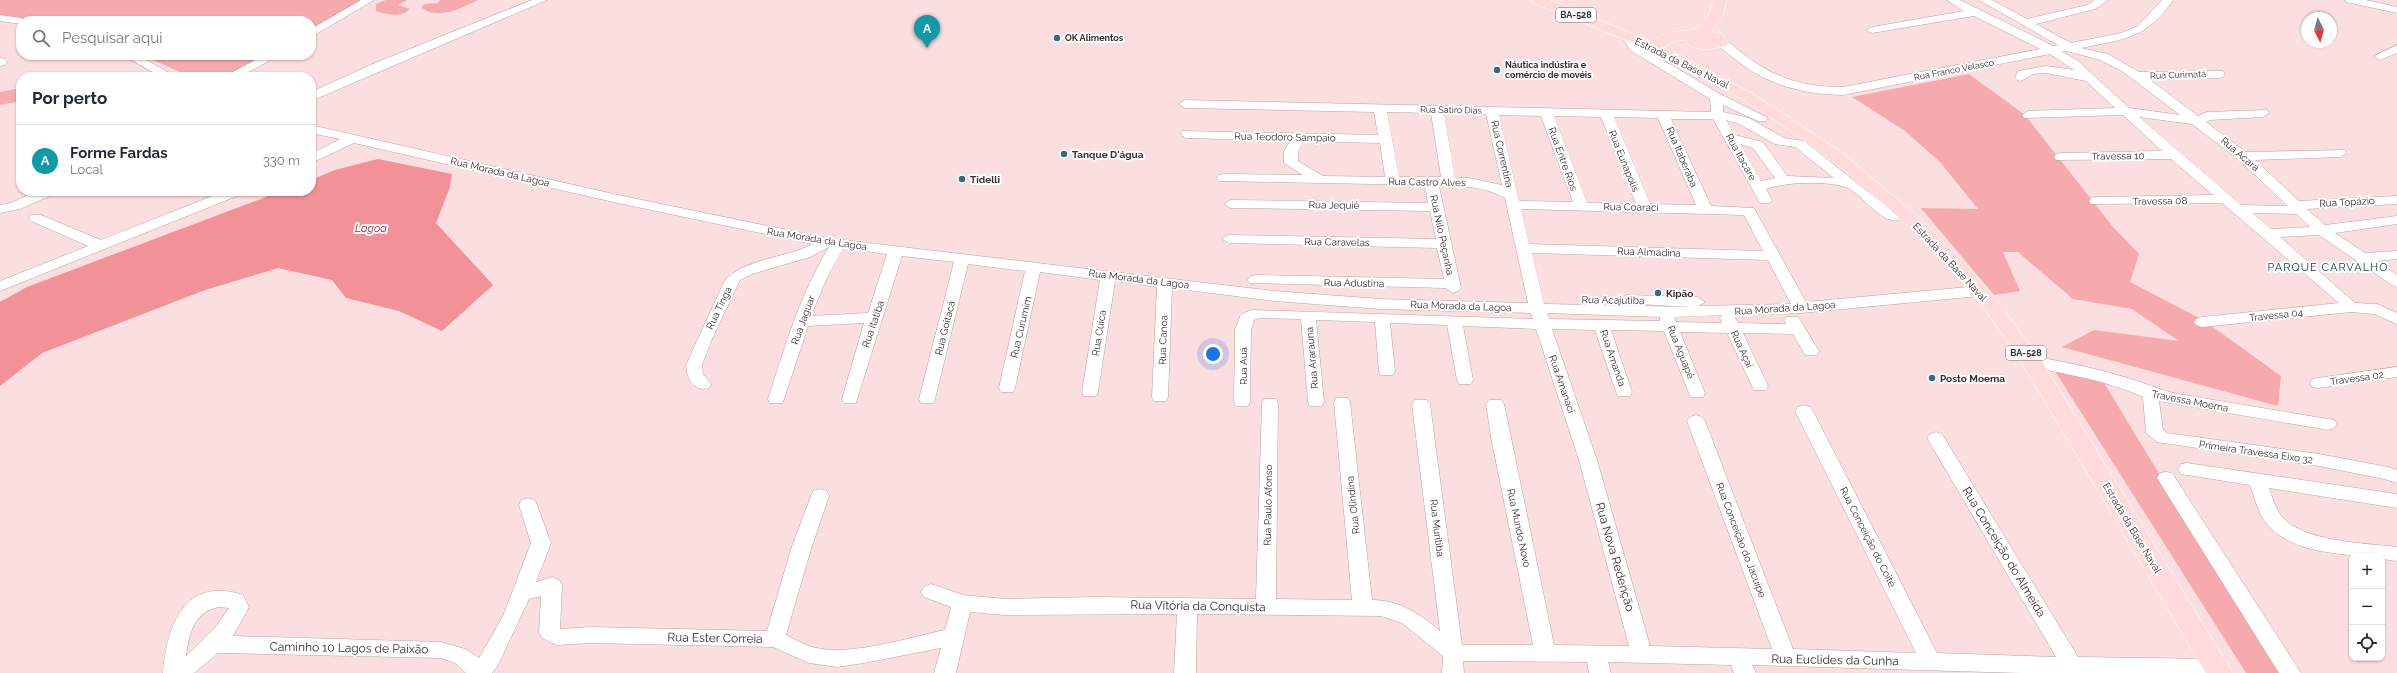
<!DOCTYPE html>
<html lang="pt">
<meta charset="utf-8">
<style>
body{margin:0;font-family:Raleway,sans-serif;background:#f2f2f3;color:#1f2937}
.controls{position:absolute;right:12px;bottom:12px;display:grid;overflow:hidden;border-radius:8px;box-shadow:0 1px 3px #0004}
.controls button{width:36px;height:36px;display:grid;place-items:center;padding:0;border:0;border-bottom:1px solid #e0e1e3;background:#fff;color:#1f2937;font:20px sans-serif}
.compass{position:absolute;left:2301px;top:12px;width:36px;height:36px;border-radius:50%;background:#fff;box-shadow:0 1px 3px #0004;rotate:174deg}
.you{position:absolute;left:1213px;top:354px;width:14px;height:14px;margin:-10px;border:3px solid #fff;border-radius:50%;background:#1a73e8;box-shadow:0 0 0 6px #1a73e833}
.badge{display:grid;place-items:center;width:26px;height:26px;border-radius:50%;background:#306c83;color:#fff;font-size:13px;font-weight:700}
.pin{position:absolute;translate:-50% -33px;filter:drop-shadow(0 1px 2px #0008)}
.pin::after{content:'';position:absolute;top:21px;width:14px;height:12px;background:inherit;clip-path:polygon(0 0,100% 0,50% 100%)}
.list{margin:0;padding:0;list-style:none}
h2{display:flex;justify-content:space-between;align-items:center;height:52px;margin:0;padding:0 16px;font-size:17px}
h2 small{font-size:13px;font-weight:400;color:#747a83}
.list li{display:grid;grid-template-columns:26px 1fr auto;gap:12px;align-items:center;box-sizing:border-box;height:72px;padding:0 16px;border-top:1px solid #e0e1e3}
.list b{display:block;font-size:15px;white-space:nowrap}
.list p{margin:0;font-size:13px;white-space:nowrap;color:#747a83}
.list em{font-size:13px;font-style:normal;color:#747a83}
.icon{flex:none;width:22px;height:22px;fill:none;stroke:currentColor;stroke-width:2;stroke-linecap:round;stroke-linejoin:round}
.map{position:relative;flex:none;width:2397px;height:673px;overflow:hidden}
.search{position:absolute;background:#fff;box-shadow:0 1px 3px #0004;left:16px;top:16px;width:300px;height:44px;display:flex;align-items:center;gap:10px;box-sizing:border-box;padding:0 14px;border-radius:16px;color:#747a83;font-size:15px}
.panel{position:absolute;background:#fff;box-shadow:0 1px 3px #0004;left:16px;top:72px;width:300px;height:124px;border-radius:16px}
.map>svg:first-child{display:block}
</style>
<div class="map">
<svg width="2397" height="673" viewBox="0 0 2397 673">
<rect width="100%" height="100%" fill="#fbdedf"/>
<g fill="#f6aaae">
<polygon points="0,0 363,0 311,30 311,21 33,21 0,15"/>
<path d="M 386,0 L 407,0 L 398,5 L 410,9 C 401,18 388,15 376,11 L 376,4 Z"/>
<path d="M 440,0 L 478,0 C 461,8 438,21 421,7 L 425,4 L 438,3 Z"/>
<polygon points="142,55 268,55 225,77 191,77"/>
<polygon points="1969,74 2025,115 2113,227 2139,254 2130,282 2203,320 2281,376 2278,406 2062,347 2094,330 2179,341 2132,309 2073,299 2018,252 2003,252 2020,291 1994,295 1921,208 1978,209 1940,162 1905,131 1852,97"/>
<polygon points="21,88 21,101 0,105 0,92"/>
<polygon points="2053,368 2104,383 2280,673 2246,673"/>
</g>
<polygon fill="#f29197" points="378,159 452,174 450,187 436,223 493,285 442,331 399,311 346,298 332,280 278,268 205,290 42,353 0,386 0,302 27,287 282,191 311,191 311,180 335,170"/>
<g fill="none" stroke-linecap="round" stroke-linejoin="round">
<g stroke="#bca1a2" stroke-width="1">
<g id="minor">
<polygon points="361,0 374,0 311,37 311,29"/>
<polygon points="532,0 547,0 311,101 311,92 375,63"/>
<path d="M 1947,0 L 1960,0 L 2053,46 L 2058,45 L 1979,0 L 1992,0 L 2027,19 L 2087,5 L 2095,0 L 2108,0 L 2095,9 L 2036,24 L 2071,43 L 2121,33 L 2138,26 L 2162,0 L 2173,0 C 2146,39 2125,39 2081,48 L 2108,54 L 2139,72 L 2223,71 L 2225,74 L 2223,77 L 2219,78 L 2149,79 L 2198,116 L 2207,112 L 2267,110 L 2269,113 L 2263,117 L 2210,120 L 2206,122 L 2246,152 L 2345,150 L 2347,153 L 2340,157 L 2255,160 L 2299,201 L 2397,196 L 2397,204 L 2307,209 L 2325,225 L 2397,216 L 2397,224 L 2335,233 L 2365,253 L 2397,251 L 2397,259 L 2377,261 L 2397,275 L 2397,287 L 2392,285 L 2319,235 L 2280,237 L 2355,303 L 2377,304 L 2397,313 L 2397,324 L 2374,314 L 2351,312 L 2202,327 L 2196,325 L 2194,322 L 2196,319 L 2202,317 L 2339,303 L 2222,203 L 2091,204 L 2089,201 L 2091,198 L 2096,197 L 2213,195 L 2171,159 L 2056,160 L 2054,157 L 2056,154 L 2061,153 L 2162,151 L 2123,115 L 2024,118 L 2022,115 L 2028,111 L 2115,108 L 2086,81 L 2046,73 L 2033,74 L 2021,81 L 2017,80 L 2015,77 L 2018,71 L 2046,66 L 2074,70 L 2050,54 L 1843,95 C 1802,94 1768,85 1736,60 C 1729,54 1720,48 1715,41 L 1721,38 L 1725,39 C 1763,72 1791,87 1843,87 L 2040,49 L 1974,16 L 1872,33 L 1866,30 L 1872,27 L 1964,11 ZM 2067,51 L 2100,60 L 2122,71 L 2180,115 L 2129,108 L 2077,60 L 2062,52 ZM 2139,117 L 2192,124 L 2238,159 L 2288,206 L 2241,205 ZM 2252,213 L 2297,214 L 2310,227 L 2271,229 Z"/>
<polygon points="2345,0 2366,0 2397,7 2397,13 2346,2"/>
<polygon points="0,15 21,18 27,21 21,21 21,24 0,21"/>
<path d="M 1628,34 L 1632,35 L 1639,46 L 1720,94 L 1768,118 L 1766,121 L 1758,121 L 1723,105 L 1723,112 L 1749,118 L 1784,138 L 1804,141 L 1900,217 L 1898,220 C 1881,224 1863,195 1848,188 C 1828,180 1785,182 1766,189 L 1772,200 L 1770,203 L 1760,203 L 1713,119 L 1671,119 L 1711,206 L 1754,208 L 1806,302 L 1979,286 L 1987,291 L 1979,296 L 1801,313 L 1734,315 L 1738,323 L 1786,324 L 1784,320 L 1786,317 L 1798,317 L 1819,351 L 1817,355 L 1805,355 L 1793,334 L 1743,333 L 1768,386 L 1766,390 L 1754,390 L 1752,386 L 1727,333 L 1680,332 L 1705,393 L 1703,397 L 1691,397 L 1689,393 L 1664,331 L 1611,330 L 1632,392 L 1630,396 L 1618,396 L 1616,392 L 1595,330 L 1552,329 L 1597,460 L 1650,646 L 1772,649 L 1687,421 L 1690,417 L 1696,415 L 1702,417 L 1705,421 L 1793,649 L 1916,653 L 1795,411 L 1798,407 L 1804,405 L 1810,407 L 1813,411 L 1937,653 L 2056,657 L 1927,438 L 1930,434 L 1936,432 L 1942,434 L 2078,657 L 2217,659 L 2224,662 L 2227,668 L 2225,673 L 2021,673 L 1752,665 L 1756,673 L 1734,673 L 1731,665 L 1608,662 L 1611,673 L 1589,673 L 1587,662 L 1463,661 L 1464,673 L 1442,673 L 1443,656 L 1402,623 L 1381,616 L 1197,614 L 1196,673 L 1174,673 L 1177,614 L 1005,615 L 970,612 L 956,673 L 934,673 L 941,648 L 864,663 L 837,667 L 809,663 L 773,647 L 591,643 L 557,645 L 542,638 L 539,632 L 541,596 L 529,599 L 498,665 L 492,673 L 466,673 L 455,663 L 441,658 L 218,653 L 194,673 L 163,673 C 167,625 185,576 243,595 L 249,607 L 233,636 L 441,642 L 465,649 L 479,658 L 503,616 L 531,543 L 519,505 L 521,500 L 528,498 L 535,500 L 537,505 L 551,543 L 536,582 L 552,577 L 559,580 L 562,585 L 560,629 L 591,627 L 767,631 L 791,549 L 811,496 L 813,491 L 820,489 L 827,491 L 829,496 L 811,549 L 786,635 C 794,639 803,644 812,647 C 849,657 907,638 945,630 L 951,607 L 924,597 L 921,592 L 924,587 L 931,584 L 963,595 L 1005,599 L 1094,597 L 1256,599 L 1262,403 L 1264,399 L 1276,399 L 1278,403 L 1276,599 L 1352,600 L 1334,402 L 1336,398 L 1348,398 L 1350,402 L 1372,600 C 1399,600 1420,614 1440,631 L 1412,404 L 1415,400 L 1427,400 L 1430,404 L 1462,645 L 1533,645 L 1491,437 L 1486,404 L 1489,400 L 1501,400 L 1504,404 L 1554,645 L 1629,646 L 1579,460 L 1536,329 L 1463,326 L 1473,380 L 1471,384 L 1459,384 L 1457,380 L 1447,325 L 1390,323 L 1395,371 L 1393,375 L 1381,375 L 1379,371 L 1375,322 L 1316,320 L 1324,402 L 1322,406 L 1310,406 L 1308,402 L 1301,319 L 1260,318 L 1254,320 L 1251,330 L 1250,402 L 1248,406 L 1236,406 L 1234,402 L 1235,330 L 1241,314 L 1252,310 L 1533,319 L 1531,313 L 1380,309 L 1274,301 L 1172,288 L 1168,397 L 1166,401 L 1154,401 L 1152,397 L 1157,287 L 1115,281 L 1098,392 L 1096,396 L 1084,396 L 1082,392 L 1100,280 L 1040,272 L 1015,388 L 1013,392 L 1001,392 L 999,388 L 1025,271 L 968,264 L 935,399 L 933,403 L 921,403 L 919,399 L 954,262 L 902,256 L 856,403 L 844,403 L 842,399 L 864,323 L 808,326 L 784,399 L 782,403 L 770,403 L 768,399 C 785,347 800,294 829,247 L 810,257 L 752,274 L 740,280 L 712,339 L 702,365 L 703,374 L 711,384 L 709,388 C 693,392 687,378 686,365 L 724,282 C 741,259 787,258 813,244 L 618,203 L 354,143 L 311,163 L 311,154 L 340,139 L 311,133 L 311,125 L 618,195 L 826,238 L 1274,291 L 1380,299 L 1528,303 L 1505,198 C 1484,186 1462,186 1439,186 L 1461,288 L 1458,291 L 1453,293 L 1446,288 L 1250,283 L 1247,280 L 1250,277 L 1255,275 L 1444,279 L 1437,248 L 1229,243 L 1222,239 L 1229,235 L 1436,239 L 1430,211 L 1231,208 L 1224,204 L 1231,200 L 1428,203 L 1425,185 L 1219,181 L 1217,178 L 1219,175 L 1224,174 L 1303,175 L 1284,163 L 1284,151 L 1290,141 L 1186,138 L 1180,134 L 1181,131 L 1378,135 L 1374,112 L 1185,108 L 1179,104 L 1185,100 L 1711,112 L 1710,99 L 1630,50 L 1622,37 ZM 1387,112 L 1431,113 L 1441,177 L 1399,177 ZM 1444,113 L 1486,114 L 1502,185 L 1469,178 L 1455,178 ZM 1499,115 L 1541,116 L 1573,202 L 1519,201 ZM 1554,116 L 1601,117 L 1636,204 L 1587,203 ZM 1614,117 L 1658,118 L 1696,205 L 1650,204 ZM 1726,120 L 1739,124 L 1775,144 L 1795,147 L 1834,178 L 1787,176 L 1763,142 L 1735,135 ZM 1303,141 L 1380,143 L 1385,177 L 1323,176 L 1298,161 L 1298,151 ZM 1740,144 L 1753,148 L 1775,178 L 1761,181 ZM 1521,209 L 1744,215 L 1763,251 L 1529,244 ZM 843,248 L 887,254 L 868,313 L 811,316 L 826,280 ZM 1532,253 L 1768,260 L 1791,304 L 1698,306 L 1705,302 L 1697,297 L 1626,295 L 1618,300 L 1621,303 L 1691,307 L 1544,304 ZM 1547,313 L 1660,317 L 1660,321 L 1549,319 ZM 1722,315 L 1720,318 L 1722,323 L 1676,322 L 1674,317 ZM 219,607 L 229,608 L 215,628 L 186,656 C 189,634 194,611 219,607 Z"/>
<polygon points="2397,45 2397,53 2380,60 2374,56"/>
<polygon points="123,55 138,55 176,77 161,77"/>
<polygon points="265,55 280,55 239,77 223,77"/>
<polygon points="0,58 5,59 7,62 5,65 0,66"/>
<polygon points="37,191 56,191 54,194 20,209 0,213 0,205 11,203"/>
<polygon points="225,191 244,191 242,194 0,291 0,281 88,246 31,221 29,218 31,215 41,215 101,240"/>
<path d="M 2031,356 C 2066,362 2100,369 2134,380 C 2150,385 2160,390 2178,394 L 2334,420 L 2337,424 L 2334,428 L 2328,430 L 2159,401 L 2163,430 L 2167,433 L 2319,454 L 2388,467 L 2397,470 L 2397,483 L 2384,479 L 2319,466 L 2157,442 L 2146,433 L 2143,397 C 2105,379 2065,375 2025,365 L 2023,361 L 2025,357 Z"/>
<polygon points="2397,367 2397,377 2318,388 2312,387 2310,383 2312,379 2318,378"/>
<path d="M 2187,463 L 2397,494 L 2397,508 L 2269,488 C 2272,496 2275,507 2280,514 C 2299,542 2366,543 2397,547 L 2397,561 L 2382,559 L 2382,556 C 2348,556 2289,553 2267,524 C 2258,514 2255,498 2250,485 L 2181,474 L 2178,469 L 2181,464 Z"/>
<polygon points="2166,472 2172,473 2301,673 2279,673 2157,478 2160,473"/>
</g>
</g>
<g stroke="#fff" stroke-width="1">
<path id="major" d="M 1531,0 L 1550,0 L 1653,42 C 1675,18 1701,50 1713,0 L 1727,0 L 1723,16 L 1711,31 L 1722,34 L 1728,43 L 1726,46 C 1714,49 1692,53 1684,40 L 1673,41 L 1664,47 L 1753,94 L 1841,152 L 1922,220 L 1959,257 L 1994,297 L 2043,363 L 2233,673 L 2206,673 C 2161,599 2118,523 2073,449 C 2043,399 2016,349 1980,304 C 1898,204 1793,122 1678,64 C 1631,41 1582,22 1533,3 ZM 1700,39 L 1702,38 L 1712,41 Z"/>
</g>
<use href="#minor" fill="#fff" fill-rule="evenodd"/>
<use href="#major" fill="#ffdbdc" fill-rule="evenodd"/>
</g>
<g fill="#306c83" stroke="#fff" stroke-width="1.5">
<circle cx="1057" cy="38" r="4"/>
<circle cx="1497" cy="70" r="4"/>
<circle cx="1064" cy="154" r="4"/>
<circle cx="962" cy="179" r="4"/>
<circle cx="1658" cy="293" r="4"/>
<circle cx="1932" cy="378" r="4"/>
</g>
<g text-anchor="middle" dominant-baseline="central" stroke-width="4" stroke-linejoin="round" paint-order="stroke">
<g fill="#fff" stroke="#746c6c" stroke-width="1">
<rect x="1556" y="8" width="40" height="14" rx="3"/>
<rect x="2006" y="346" width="40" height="14" rx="3"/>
</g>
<g font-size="9" font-weight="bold" fill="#382d2d">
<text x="1576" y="15">BA-528</text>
<text x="2026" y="353">BA-528</text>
</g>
<g font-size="9" font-weight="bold" fill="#382d2d" stroke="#fff" text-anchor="start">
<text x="1065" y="38">OK Alimentos</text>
<text x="1505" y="65">Náutica indústira e<tspan x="1505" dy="10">comércio de movéis</tspan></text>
</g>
<g font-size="9" fill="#382d2d" stroke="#fff">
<text transform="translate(1954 70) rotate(-11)">Rua Franco Velasco</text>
<text transform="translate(2178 75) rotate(-2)">Rua Curimatá</text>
<text transform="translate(1451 110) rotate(1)">Rua Satiro Dias</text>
</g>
<g font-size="10" fill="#382d2d" stroke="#fff">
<text transform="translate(1682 63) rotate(26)">Estrada da Base Naval</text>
<text transform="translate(1285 137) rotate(1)">Rua Teodoro Sampaio</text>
<text transform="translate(1502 154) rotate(77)">Rua Correntina</text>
<text transform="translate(2240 154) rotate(40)">Rua Acará</text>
<text transform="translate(2118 156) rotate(-1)">Travessa 10</text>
<text transform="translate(1682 157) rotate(67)">Rua Itaberaba</text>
<text transform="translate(1741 157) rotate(61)">Rua Itacare</text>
<text transform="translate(1563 159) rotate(70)">Rua Entre Rios</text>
<text transform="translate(1624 161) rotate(68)">Rua Eunapolis</text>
<text transform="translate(500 172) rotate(13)">Rua Morada da Lagoa</text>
<text transform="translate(1427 182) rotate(1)">Rua Castro Alves</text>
<text transform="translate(2160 201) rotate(-1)">Travessa 08</text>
<text transform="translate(2347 202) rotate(-3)">Rua Topázio</text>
<text transform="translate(1334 205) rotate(1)">Rua Jequié</text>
<text transform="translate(1631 207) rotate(1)">Rua Coaraci</text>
<text transform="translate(1442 235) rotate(78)">Rua Nilo Peçanha</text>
<text transform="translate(817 239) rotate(9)">Rua Morada da Lagoa</text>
<text transform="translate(1337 242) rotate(1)">Rua Caravelas</text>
<text transform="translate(1649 252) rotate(2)">Rua Almadina</text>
<text transform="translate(1950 262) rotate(47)">Estrada da Base Naval</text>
<text transform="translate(1139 279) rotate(7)">Rua Morada da Lagoa</text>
<text transform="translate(1354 283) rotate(1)">Rua Adustina</text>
<text transform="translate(1613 300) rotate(1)">Rua Acajutiba</text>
<text transform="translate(1461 306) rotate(2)">Rua Morada da Lagoa</text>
<text transform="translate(719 308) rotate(-64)">Rua Tinga</text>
<text transform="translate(1785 308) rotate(-4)">Rua Morada da Lagoa</text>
<text transform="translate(2276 315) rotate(-6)">Travessa 04</text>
<text transform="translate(803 320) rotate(-70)">Rua Jaguar</text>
<text transform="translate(873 324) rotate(-71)">Rua Itatiba</text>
<text transform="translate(1021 327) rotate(-77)">Rua Curumim</text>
<text transform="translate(945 328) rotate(-76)">Rua Goitacá</text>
<text transform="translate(1099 333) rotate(-81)">Rua Cuica</text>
<text transform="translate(1163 340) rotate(-88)">Rua Canoa</text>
<text transform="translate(1742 349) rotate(65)">Rua Açaí</text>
<text transform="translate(1681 352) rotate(68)">Rua Aguapé</text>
<text transform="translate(1312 358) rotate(-95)">Rua Araraúna</text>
<text transform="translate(1613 358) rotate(71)">Rua Amanda</text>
<text transform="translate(1243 366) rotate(-90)">Rua Auá</text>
<text transform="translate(2357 378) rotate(-8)">Travessa 02</text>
<text transform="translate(1562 384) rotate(71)">Rua Amanaci</text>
<text transform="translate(2190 401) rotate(11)">Travessa Moema</text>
<text transform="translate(2256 452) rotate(8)">Primeira Travessa Eixo 32</text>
<text transform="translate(1268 505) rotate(-89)">Rua Paulo Afonso</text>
<text transform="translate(1353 505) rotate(-96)">Rua Olindina</text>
<text transform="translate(1437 528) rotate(83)">Rua Muritiba</text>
<text transform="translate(1519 528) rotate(78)">Rua Mundo Novo</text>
<text transform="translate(2132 528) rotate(59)">Estrada da Base Naval</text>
<text transform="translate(1868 537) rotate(63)">Rua Conceição do Coité</text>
<text transform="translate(1741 540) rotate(69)">Rua Conceição do Jacuípe</text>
</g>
<g font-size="10" font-weight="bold" fill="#382d2d" stroke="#fff" text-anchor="start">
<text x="1072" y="154">Tanque D'água</text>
<text x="970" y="179">Tidelli</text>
<text x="1666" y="293">Kipão</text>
<text x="1940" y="378">Posto Moema</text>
</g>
<g font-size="11" font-style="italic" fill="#912135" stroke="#fff">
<text x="371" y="228">Lagoa</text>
</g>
<g font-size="11" letter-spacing="1" fill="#0f4254" stroke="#fff">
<text x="2328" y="267">PARQUE CARVALHO</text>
</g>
<g font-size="12" fill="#382d2d" stroke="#fff">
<text transform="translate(2004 552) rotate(59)">Rua Conceição do Almeida</text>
<text transform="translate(1615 557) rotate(74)">Rua Nova Redenção</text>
<text transform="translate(1198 606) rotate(1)">Rua Vitória da Conquista</text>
<text transform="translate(715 638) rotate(1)">Rua Ester Correia</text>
<text transform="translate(349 648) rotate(1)">Caminho 10 Lagos de Paixão</text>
<text transform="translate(1835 660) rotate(1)">Rua Euclides da Cunha</text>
</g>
</g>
</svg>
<div class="controls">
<button>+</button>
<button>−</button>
<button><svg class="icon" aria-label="locate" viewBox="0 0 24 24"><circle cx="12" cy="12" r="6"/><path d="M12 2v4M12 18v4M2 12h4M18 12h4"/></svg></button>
</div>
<svg class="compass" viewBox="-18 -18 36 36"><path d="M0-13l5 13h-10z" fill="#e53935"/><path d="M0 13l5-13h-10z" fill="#747a83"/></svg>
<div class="you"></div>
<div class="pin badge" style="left:927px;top:48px;background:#0f9aa8">A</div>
<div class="search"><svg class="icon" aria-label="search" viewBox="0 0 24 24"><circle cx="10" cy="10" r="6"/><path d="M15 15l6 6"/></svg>Pesquisar aqui</div>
<section class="panel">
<h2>Por perto<small></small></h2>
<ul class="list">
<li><span class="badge" style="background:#0f9aa8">A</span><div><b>Forme Fardas</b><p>Local</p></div><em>330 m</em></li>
</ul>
</section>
</div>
